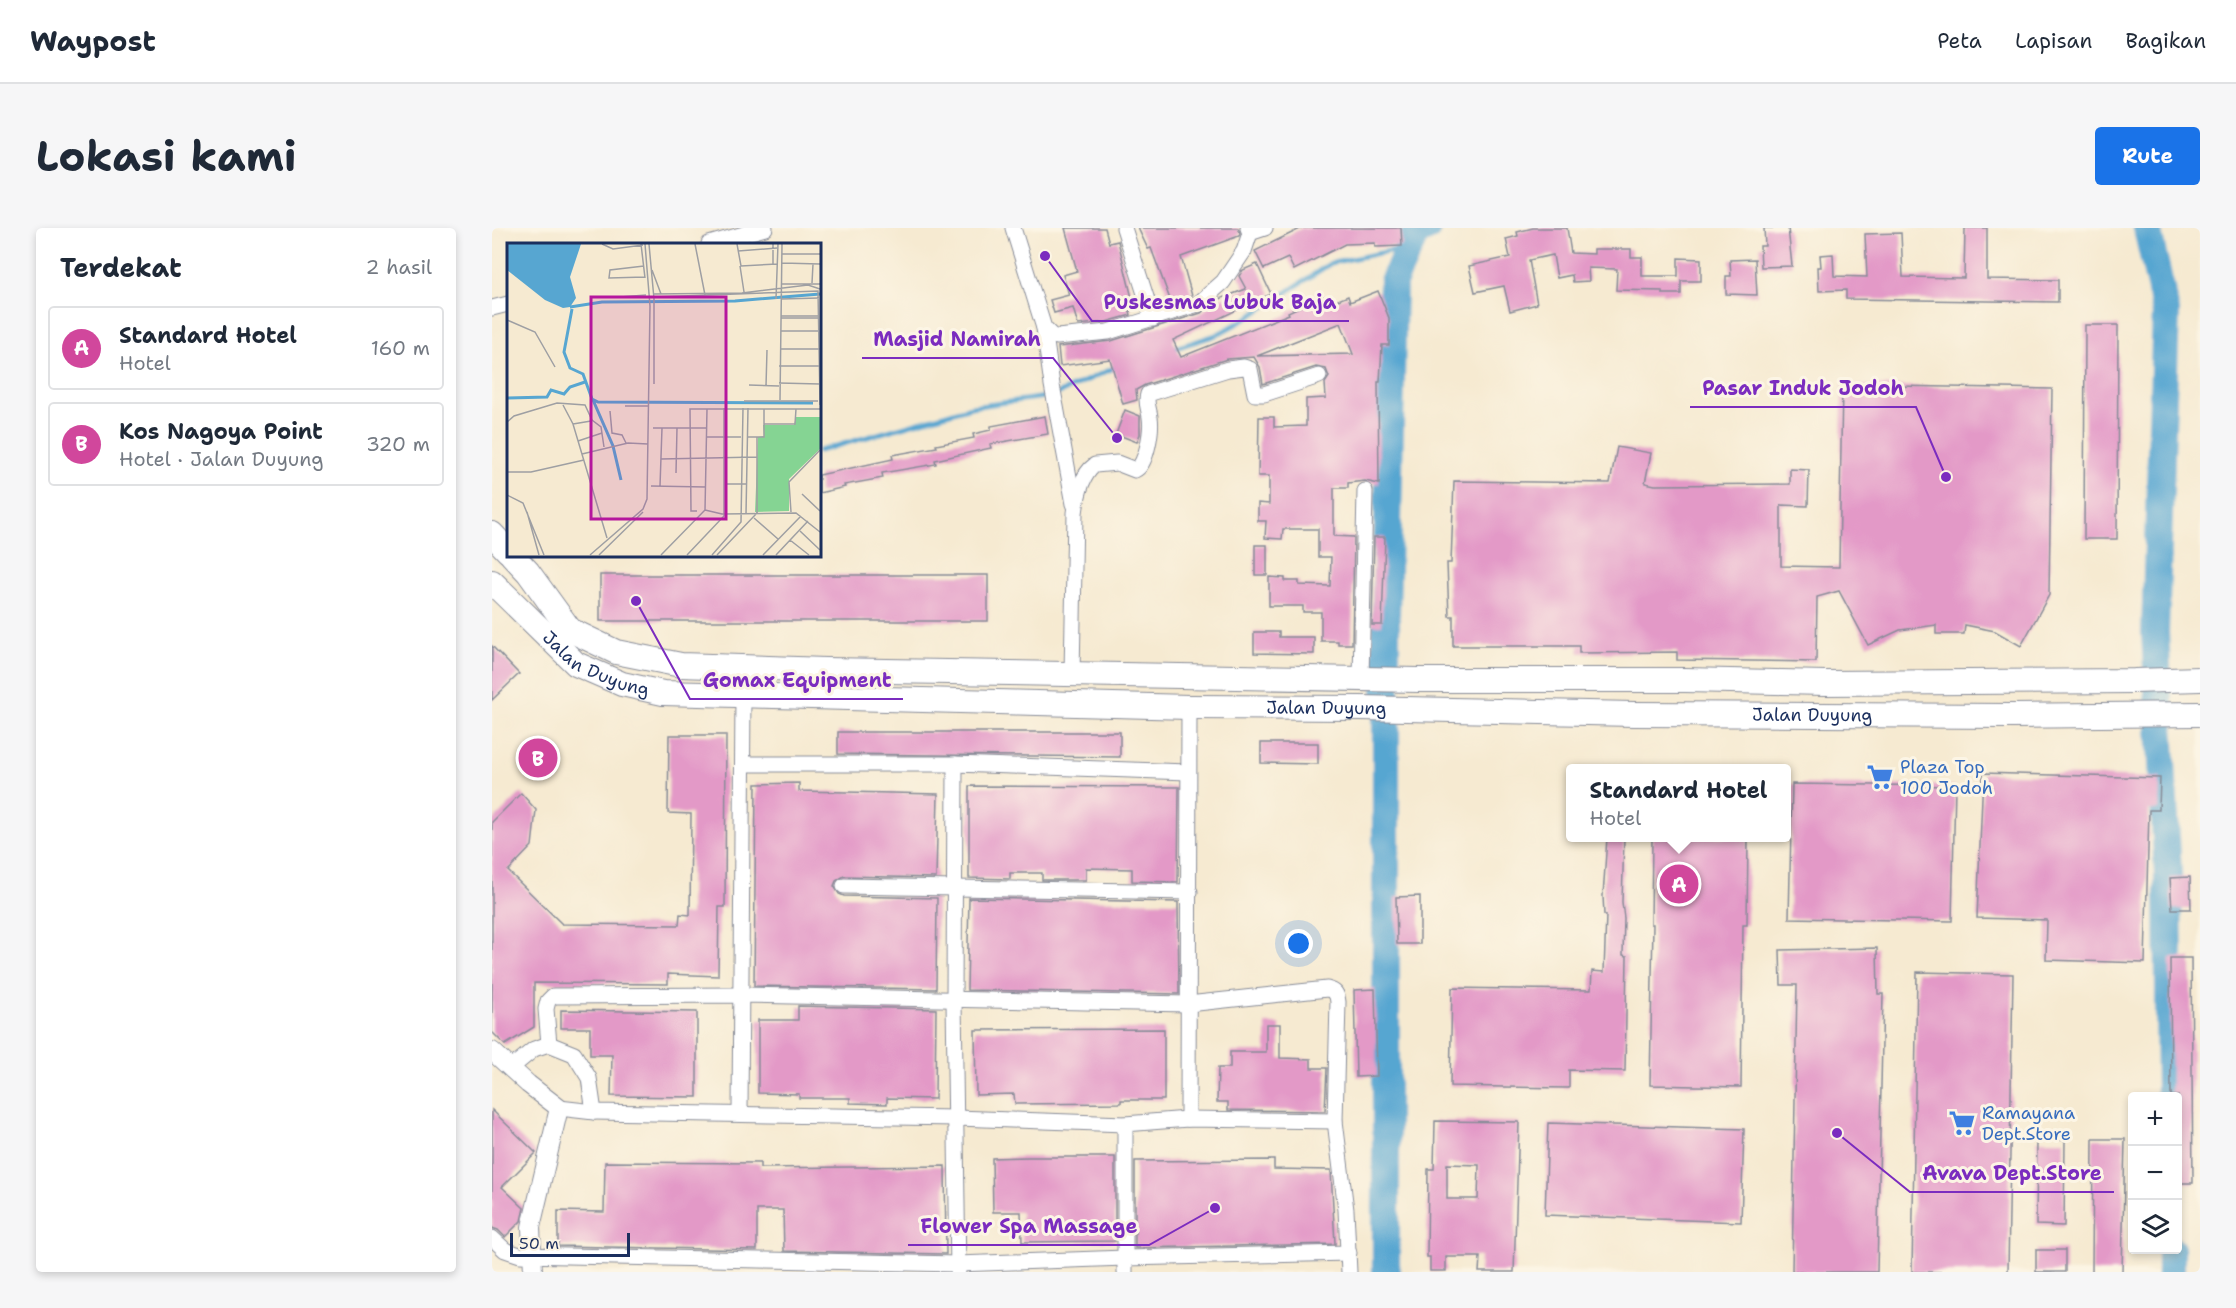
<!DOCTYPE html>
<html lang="id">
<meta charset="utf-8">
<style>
body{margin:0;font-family:"Shantell Sans",sans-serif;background:#f6f6f7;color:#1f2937}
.controls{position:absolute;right:18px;bottom:18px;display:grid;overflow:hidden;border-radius:6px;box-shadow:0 3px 9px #0003}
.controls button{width:54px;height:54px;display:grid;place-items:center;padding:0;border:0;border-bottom:2px solid #e0e1e3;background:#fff;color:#1f2937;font:30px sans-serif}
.scale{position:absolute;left:18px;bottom:15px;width:120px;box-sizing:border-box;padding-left:6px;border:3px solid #1b2f5e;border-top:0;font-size:16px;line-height:21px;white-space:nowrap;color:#1b2f5e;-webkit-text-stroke:4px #fcf5e5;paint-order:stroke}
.you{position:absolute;left:807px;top:716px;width:21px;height:21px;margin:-15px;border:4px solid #fff;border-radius:50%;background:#1a73e8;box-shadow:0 0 0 9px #1a73e833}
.badge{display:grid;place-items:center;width:39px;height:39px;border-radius:50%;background:#1a73e8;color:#fff;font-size:20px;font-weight:700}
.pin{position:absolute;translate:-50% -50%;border:3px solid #fff;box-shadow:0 2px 6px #0006}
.popup{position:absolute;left:1074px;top:536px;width:225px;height:78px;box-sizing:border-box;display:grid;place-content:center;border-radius:6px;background:#fff;filter:drop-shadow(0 2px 4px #0005);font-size:20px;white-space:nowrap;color:#747a83}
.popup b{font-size:22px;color:#1f2937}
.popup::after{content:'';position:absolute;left:50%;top:100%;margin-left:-12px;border:12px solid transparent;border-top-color:#fff}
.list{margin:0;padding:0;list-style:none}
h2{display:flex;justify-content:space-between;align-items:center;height:78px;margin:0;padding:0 24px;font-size:26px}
h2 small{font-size:20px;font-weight:400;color:#747a83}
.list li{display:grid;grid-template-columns:39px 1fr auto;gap:18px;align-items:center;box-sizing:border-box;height:84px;margin:0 12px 12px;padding:0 12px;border:2px solid #e0e1e3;border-radius:6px}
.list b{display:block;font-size:22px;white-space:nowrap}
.list p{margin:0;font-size:20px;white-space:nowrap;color:#747a83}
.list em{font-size:20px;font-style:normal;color:#747a83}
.icon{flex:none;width:33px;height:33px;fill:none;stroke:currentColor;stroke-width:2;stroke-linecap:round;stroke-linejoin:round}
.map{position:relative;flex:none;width:1708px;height:1044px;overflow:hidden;border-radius:6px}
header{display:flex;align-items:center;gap:36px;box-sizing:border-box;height:84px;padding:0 30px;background:#fff;border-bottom:2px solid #e0e1e3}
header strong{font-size:28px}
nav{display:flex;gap:33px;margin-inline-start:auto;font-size:21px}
.intro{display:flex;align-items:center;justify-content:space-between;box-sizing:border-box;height:144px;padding:0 36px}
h1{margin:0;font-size:42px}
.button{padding:15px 27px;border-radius:6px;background:#1a73e8;color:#fff;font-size:21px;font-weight:700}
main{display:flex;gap:36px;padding:0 36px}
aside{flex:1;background:#fff;border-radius:6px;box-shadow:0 3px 9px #0003}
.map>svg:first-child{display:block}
</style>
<header>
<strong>Waypost</strong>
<nav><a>Peta</a><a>Lapisan</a><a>Bagikan</a></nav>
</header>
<div class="intro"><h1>Lokasi kami</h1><a class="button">Rute</a></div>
<main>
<aside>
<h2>Terdekat<small>2 hasil</small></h2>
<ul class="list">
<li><span class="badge" style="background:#d1479c">A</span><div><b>Standard Hotel</b><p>Hotel</p></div><em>160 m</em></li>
<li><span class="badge" style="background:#d1479c">B</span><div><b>Kos Nagoya Point</b><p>Hotel · Jalan Duyung</p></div><em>320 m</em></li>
</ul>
</aside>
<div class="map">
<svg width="1708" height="1044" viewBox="0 0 1708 1044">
<rect width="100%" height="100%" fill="#fcf5e5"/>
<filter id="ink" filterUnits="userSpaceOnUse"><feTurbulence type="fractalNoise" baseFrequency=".0167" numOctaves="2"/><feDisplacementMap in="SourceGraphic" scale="12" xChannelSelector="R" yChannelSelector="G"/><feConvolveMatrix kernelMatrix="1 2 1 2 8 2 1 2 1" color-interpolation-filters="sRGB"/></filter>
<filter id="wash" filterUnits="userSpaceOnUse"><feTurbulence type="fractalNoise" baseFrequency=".008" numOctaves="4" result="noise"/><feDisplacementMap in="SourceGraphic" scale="24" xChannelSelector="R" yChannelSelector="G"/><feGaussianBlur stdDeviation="1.35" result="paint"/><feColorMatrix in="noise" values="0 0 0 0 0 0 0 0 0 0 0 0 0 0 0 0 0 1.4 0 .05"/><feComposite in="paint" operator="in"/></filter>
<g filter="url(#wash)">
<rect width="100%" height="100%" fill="#f6ead1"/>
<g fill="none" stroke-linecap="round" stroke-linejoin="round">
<g stroke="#57a6d1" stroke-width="4.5">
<polyline points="680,121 724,107 757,89 839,35 917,19"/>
<polyline points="327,223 479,179 561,168 626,138"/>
</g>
<g stroke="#57a6d1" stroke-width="28">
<polyline points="1655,0 1674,84 1663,404 1676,646 1678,868"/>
<polyline points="1679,1022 1679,1044"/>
<polyline points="894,1044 894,388 901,54 924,5 935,0"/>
</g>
</g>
<g id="blocks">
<g fill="#e399c7" fill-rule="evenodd">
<polygon points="573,0 613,0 617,15 626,13 642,78 637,79 639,87 614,94 586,97 581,80 562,85 558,72 577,67 571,47 585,43"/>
<polygon points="646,0 746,0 748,5 747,8 689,29 700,68 679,74 659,20 656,21"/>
<polygon points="810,0 909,0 910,18 883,19 883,15 853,16 802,42 796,30 772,41 763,23"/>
<polygon points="1041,0 1075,0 1079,25 1102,26 1102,21 1139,21 1139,29 1150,29 1150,48 1186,48 1186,30 1209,31 1209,53 1189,53 1189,66 1170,66 1170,63 1124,62 1125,41 1096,40 1097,53 1081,54 1080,47 1065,50 1061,27 1037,32 1045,76 1018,83 1012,58 983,64 977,38 1018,29 1014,11 1026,8 1025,4"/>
<polygon points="1272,0 1296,0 1300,38 1269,39 1268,18 1273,18"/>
<polygon points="1473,0 1495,0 1495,51 1566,52 1566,74 1354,71 1354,62 1327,63 1326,39 1329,39 1328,27 1341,26 1342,48 1375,49 1373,6 1409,5 1411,49 1472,50"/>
<polygon points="1263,31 1265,67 1234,66 1234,48 1239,48 1238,32"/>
<path d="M 765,36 L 779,66 L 681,112 L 689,129 L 797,86 L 796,84 L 831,68 L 834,77 L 856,68 L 858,74 L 886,63 L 897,90 L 897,117 L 890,117 L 888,154 L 886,154 L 887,256 L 873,253 L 856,255 L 856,260 L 842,260 L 842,308 L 862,309 L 860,416 L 846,416 L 846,413 L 829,413 L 829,384 L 811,384 L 811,378 L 777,378 L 777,349 L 793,350 L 793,353 L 807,353 L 807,357 L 838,358 L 839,329 L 826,329 L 826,301 L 791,301 L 790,311 L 773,310 L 774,293 L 766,293 L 766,275 L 777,276 L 777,248 L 766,248 L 767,189 L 782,189 L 782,199 L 814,198 L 814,171 L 834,170 L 833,155 L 837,149 L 834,141 L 824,139 L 771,156 L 768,139 L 762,129 L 735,131 L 653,157 L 644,162 L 645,172 L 631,176 L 618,131 L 568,138 L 566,119 L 619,113 L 709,85 L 725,72 L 754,61 L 747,48 L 751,42 ZM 849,95 L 861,126 L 765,128 Z"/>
<polygon points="1593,97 1626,97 1625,311 1592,311"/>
<polygon points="1350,157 1560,161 1557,367 1529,418 1503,403 1473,397 1472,406 1444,406 1444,397 1408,402 1376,417 1347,363 1325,369 1324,434 1185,432 1185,424 1087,425 1087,418 961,418 961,388 957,388 955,335 959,335 962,253 1118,255 1125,219 1159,225 1153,255 1163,257 1298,256 1298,241 1317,242 1316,278 1289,277 1289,338 1347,339"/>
<polygon points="633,182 648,188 648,206 645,214 624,206"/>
<polygon points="553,188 556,206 498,216 499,220 443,232 444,236 390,245 391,250 352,257 353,259 327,265 327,247 401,231 400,227 445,219 444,217 482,210 481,206 499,202 499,198"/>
<polygon points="882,309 893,309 890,397 880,397"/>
<rect x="763" y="317" width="12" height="30"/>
<rect x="108" y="347" width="388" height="46"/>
<polygon points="762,404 787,404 787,409 822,409 822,426 762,425"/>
<polygon points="0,418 27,446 0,472"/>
<polygon points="346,504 628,504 628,529 346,526"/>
<polygon points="177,507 234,507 233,679 227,679 226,748 176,746 176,756 42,755 42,799 13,817 0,804 0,594 29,565 44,582 40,618 16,643 70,696 187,697 188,686 198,687 199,586 176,585"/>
<polygon points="769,515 826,515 826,536 769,535"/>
<polygon points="1491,545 1668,550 1667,582 1657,582 1653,735 1554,732 1555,692 1485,690"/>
<polygon points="307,555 307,563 446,566 444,650 352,648 344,653 342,658 347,666 352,668 445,670 444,761 262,758 264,556"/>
<polygon points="1300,556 1463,558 1460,693 1297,690"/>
<polygon points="477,558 687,559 686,654 640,653 640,641 594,640 594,652 550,652 550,645 518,645 518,651 477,650"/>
<polygon points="1160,609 1256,609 1255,697 1251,697 1249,859 1158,857 1161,696 1159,696"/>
<polygon points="1115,610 1132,610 1130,674 1132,690 1131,727 1135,728 1133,843 1077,842 1077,860 958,858 960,760 1099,762 1100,743 1112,744 1114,687 1112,687 1111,668"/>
<polygon points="1698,649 1699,681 1680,681 1678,650"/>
<polygon points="928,668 928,716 905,716 904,669"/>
<polygon points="477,670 686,674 687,766 475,762"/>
<polygon points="1385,720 1386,766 1391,766 1385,1044 1300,1044 1305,757 1289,757 1288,722"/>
<polygon points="1678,730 1699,730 1701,955 1686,955 1686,868 1679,868"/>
<polygon points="1425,744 1521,746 1516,1044 1420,1044"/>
<polygon points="883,761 885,848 864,849 862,762"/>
<polygon points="306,778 444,781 443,871 395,870 395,876 358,875 358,870 307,870 307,866 266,865 266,792 306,792"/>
<polygon points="69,782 205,784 205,869 119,868 120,827 98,827 98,800 69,800"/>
<polygon points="774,796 788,796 788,830 819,831 819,840 835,840 833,883 736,882 736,874 725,874 726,840 738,840 738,824 774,824"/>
<polygon points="672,801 672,872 629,872 629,875 523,876 522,866 484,867 483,802"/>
<polygon points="0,882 44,925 10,959 32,980 29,993 13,1009 6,1002 0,1000"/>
<path d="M 943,893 L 1027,894 L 1022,1044 L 987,1044 L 988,1029 L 954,1029 L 954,1043 L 938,1043 L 938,1029 L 935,1029 L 936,941 L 942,941 ZM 955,936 L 987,937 L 986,971 L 955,971 Z"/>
<polygon points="1056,895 1252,901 1249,994 1053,987"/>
<polygon points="1601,911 1633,911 1630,1044 1600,1044"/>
<polygon points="1545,912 1573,912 1572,998 1544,997"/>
<polygon points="536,929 623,929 623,1013 530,1014 529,984 501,984 500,930"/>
<polygon points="782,932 782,941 839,942 843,1016 643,1020 643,933"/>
<polygon points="113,934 268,935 268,940 453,938 454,1026 292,1023 291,982 265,982 265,1022 66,1018 66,983 112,984"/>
<rect x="1544" y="1022" width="29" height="22"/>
</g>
</g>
</g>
<g filter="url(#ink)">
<use href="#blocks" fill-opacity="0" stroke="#888c98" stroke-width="1.5"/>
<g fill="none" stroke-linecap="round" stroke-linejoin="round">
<g stroke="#888c98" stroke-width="17">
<g id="minor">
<polyline points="521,0 552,100 560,157 582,276"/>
<polyline points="632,0 661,91"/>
<polyline points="758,5 773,0"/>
<polyline points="217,16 273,0"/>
<polyline points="0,80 16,76"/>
<polyline points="552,100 560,108 565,109 616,104 706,76 731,54 752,23 758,5 756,0"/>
<path d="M 580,446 L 583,285 C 585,269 589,247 603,237 L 625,235 L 643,242 C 655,237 660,201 658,189 C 657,180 653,175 656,166 L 736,141 L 752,139 L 758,141 L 763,166 L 772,166 L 827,148"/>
<polyline points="869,451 873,263"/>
<polyline points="252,536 463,536 696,544"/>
<polyline points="463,536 462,773 466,1044"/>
<polyline points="352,658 698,664"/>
<path d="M 57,816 L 54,781 L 56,773 L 61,768 L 248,767 L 696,776 L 835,761 C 843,763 845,765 846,774 L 843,893 L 854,982 L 857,1044"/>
<polyline points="19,840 42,821 57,816 82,826 97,850 102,884"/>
<polyline points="67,880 102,884 465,890 633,896 696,891 843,893"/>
<polyline points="248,885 251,467"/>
<polyline points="696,891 697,479"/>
<polyline points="0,1010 13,1022 28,1027 466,1036 633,1030 857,1025"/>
<polyline points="633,1044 633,896"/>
</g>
</g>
<g stroke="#888c98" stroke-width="20">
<polyline id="tertiary" points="0,823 36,856 67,880 39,999 41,1044"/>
</g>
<g stroke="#888c98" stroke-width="26">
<g id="trunk">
<polyline points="0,306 16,323"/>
<polyline points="20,327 36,344 78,402 124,424 189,437 333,442 927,452 1193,452 1333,455 1642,453 1708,451"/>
<path id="s1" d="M 0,354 L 84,436 L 130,456 L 171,465 L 697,479 L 868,480 L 1142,486 L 1519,488 L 1708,486"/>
</g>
</g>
<use href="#minor" stroke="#fff" stroke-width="15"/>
<use href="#tertiary" stroke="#fff" stroke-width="18"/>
<use href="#trunk" stroke="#fff" stroke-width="24"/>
</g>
</g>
<defs>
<g id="supermarket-bare" transform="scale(2.07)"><path d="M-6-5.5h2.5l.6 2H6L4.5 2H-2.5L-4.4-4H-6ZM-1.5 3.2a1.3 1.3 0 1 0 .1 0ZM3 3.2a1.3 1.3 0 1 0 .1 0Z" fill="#3f7fe0" stroke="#fcf5e5" stroke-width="2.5" paint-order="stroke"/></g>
</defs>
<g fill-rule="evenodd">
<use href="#supermarket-bare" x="1388" y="549"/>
<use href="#supermarket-bare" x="1470" y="895"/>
</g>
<g text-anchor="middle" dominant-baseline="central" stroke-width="6" stroke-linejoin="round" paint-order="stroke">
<g font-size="18" fill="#1b2f5e" stroke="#fcf5e5">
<text stroke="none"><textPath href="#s1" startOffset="135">Jalan Duyung</textPath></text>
<text stroke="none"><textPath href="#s1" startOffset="873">Jalan Duyung</textPath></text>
<text stroke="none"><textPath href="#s1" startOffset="1359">Jalan Duyung</textPath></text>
</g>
<g font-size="18" fill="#366cbe" stroke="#fcf5e5" text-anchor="start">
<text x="1408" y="539">Plaza Top<tspan x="1408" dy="21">100 Jodoh</tspan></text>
<text x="1490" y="885">Ramayana<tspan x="1490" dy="21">Dept.Store</tspan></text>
</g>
</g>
<g transform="translate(15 15)">
<rect width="314" height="314" fill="#f6ead1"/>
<path d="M 289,174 L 313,174 L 313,206 L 282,236 L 282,268 L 248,269 L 251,194 L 257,193 L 256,182 L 287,182 Z" fill="#85d493"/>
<path d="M 0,1 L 74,1 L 63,34 L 69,55 L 63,64 L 56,65 L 38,57 L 0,27 Z" fill="#57a6d1"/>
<path fill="none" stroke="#57a6d1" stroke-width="3" d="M 63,64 L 95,59 L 228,58 L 313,51M 65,66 L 57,109 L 63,125 L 76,131 L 85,156 L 91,159 L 306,160M 0,155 L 40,154 L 44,147 L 57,151 L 63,144 L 78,139M 86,157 L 106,203 L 114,237"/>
<path fill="none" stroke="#9e9fa3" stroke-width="1.5" d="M 95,1 L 106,6 L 136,2M 134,1 L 138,35M 142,1 L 147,56 L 147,141M 188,1 L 198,52M 230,1 L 234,23 L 270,21M 266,1 L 266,21M 231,8 L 270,5M 275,11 L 313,11M 275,20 L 313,21M 137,23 L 103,27 L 102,35 L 138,34M 233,23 L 237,49M 145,27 L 154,51M 305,40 L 306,21M 274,41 L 313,41M 147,51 L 235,50 L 301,42 L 313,46M 113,54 L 139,52M 147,54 L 311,48 L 313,162M 269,56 L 271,1M 274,56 L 312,55M 274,73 L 311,73M 274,75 L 312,75M 0,77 L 28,89 L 48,124M 274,88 L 311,88M 273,106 L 313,106M 272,123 L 313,123M 272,140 L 313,141M 242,142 L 272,143M 259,143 L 260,107M 273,157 L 275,1M 237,158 L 311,158M 56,162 L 66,181 L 100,295M 118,163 L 141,163M 103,168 L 105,190 L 115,192 L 119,200M 0,179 L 7,173 L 50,160 L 78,162 L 85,177 L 94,184 L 97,204M 66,181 L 84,178M 257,181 L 288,181 L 289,166M 146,185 L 200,185M 200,194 L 234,194M 241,194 L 257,194 L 257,166M 71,198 L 95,190M 75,211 L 121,200 L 141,201M 154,216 L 250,214M 0,229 L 24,229 L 77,217M 169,230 L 170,185M 218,241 L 240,241M 144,243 L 199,244M 153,243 L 155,185M 295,251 L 313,268M 0,252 L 16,260 L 37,312M 198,267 L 215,271 L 289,270 L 313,289M 190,268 L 184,268 L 183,166 L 313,166M 20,269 L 32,312M 284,269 L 282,239 L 313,207M 239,271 L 241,165M 247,275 L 271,296M 293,288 L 313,307M 283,297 L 302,312M 83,312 L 136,266 L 140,256 L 143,63 L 138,1M 92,312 L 136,269M 154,312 L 198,267 L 200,166M 180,312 L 217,273 L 217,165M 205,312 L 234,279 L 236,165M 210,312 L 250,270 L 250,194M 256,312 L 294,273M 269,312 L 301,278"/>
<path fill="#b5179e" fill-opacity="0.15" stroke="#b5179e" stroke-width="3" d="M 84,54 L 219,54 L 219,276 L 84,276 Z"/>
<rect width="314" height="314" fill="none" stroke="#1b2f5e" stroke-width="3"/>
</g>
<path fill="none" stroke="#7b2cbf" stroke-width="2" d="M553 28L600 93H857M625 210L561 130H370M1454 249L1424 179H1198M144 373L198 471H411M1345 905L1418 964H1622M723 980L657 1017H416"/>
<g fill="#7b2cbf" stroke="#fcf5e5" stroke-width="2">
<circle cx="553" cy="28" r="6"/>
<circle cx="625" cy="210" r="6"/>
<circle cx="1454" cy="249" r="6"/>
<circle cx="144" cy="373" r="6"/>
<circle cx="1345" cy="905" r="6"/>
<circle cx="723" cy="980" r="6"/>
</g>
<g font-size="20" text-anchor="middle" font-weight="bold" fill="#7b2cbf" stroke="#fcf5e5" stroke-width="6" stroke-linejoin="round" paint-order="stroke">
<text x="728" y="81">Puskesmas Lubuk Baja</text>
<text x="465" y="118">Masjid Namirah</text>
<text x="1311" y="167">Pasar Induk Jodoh</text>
<text x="305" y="459">Gomax Equipment</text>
<text x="1520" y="952">Avava Dept.Store</text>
<text x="537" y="1005">Flower Spa Massage</text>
</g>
</svg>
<div class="controls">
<button>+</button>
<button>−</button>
<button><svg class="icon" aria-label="layers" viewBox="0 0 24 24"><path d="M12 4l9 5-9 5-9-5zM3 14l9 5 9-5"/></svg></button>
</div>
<div class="scale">50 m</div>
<div class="you"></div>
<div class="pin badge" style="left:1187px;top:656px;background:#d1479c">A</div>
<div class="popup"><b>Standard Hotel</b>Hotel</div>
<div class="pin badge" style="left:46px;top:530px;background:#d1479c">B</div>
</div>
</main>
